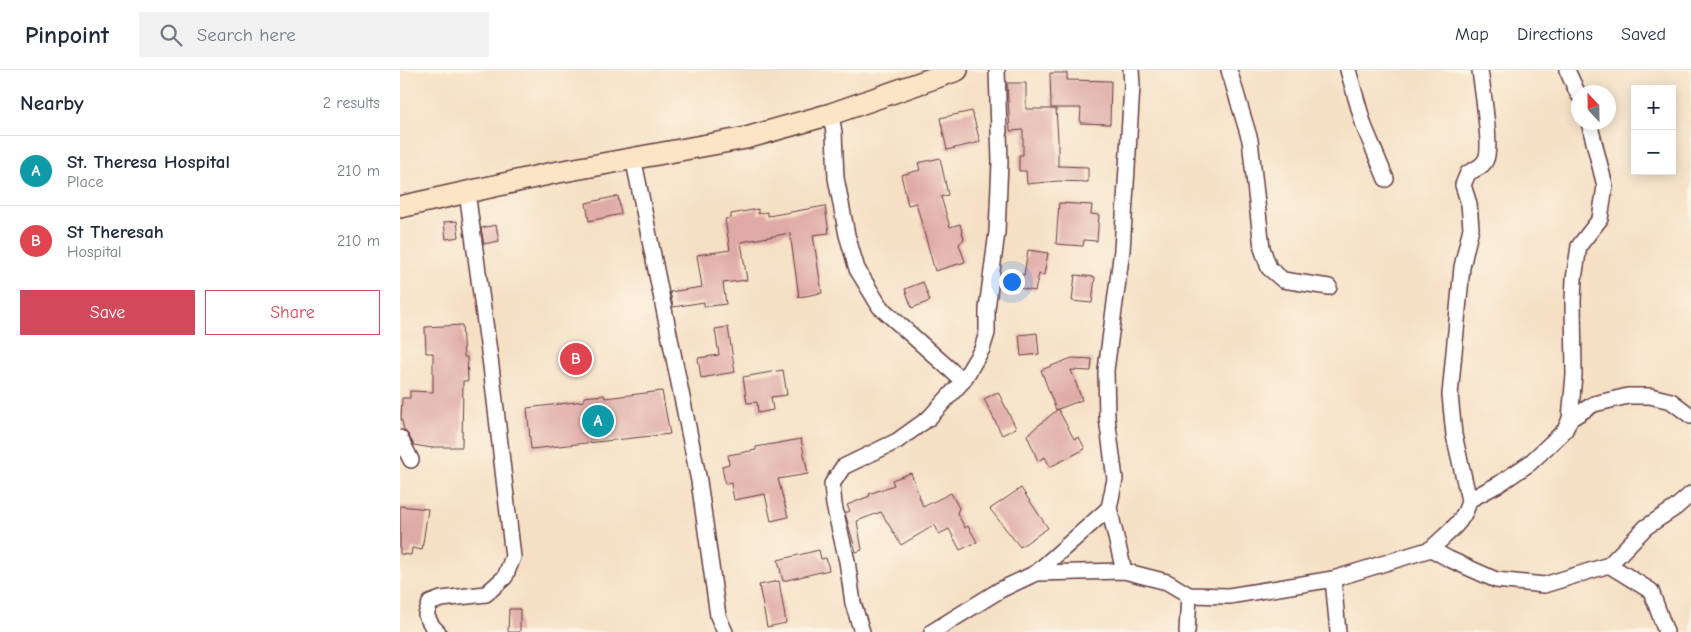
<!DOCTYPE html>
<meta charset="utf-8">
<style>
body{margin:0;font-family:"Comic Neue",sans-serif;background:#f2f2f3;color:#1f2937}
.controls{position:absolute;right:15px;top:15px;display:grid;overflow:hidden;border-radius:0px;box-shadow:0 2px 12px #0003}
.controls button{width:45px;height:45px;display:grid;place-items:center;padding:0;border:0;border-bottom:1px solid #e0e1e3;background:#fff;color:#1f2937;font:25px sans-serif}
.compass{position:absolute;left:1171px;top:15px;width:45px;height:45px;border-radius:50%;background:#fff;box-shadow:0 2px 12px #0003;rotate:338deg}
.you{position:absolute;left:611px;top:211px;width:18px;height:18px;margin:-12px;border:4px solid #fff;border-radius:50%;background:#1a73e8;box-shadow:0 0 0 8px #1a73e833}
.badge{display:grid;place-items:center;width:32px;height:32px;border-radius:50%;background:#d1495b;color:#fff;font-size:16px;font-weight:700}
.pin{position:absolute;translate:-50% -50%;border:2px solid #fff;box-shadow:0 1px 5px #0006}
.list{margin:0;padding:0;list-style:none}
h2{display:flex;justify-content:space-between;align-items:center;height:65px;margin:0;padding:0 20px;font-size:21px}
h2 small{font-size:16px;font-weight:400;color:#747a83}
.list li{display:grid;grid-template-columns:32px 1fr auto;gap:15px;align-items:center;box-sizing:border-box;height:70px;padding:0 20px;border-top:1px solid #e0e1e3}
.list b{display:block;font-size:19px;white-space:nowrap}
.list p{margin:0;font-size:16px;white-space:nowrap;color:#747a83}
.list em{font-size:16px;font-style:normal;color:#747a83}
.actions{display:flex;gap:10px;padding:15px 20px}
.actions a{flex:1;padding:11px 0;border:1px solid #d1495b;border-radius:0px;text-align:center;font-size:18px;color:#d1495b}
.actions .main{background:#d1495b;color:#fff}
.icon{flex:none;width:28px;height:28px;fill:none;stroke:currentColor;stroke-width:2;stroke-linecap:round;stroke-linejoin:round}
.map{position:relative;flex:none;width:1291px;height:562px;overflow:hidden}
header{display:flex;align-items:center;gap:30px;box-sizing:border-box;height:70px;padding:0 25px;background:#fff;border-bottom:1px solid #e0e1e3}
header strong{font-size:24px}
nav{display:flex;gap:28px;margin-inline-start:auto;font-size:18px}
.search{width:350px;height:45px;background:#f2f2f3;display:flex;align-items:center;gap:12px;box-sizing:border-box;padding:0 18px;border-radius:0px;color:#747a83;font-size:19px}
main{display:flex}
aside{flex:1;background:#fff}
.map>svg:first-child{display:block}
</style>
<header>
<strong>Pinpoint</strong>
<div class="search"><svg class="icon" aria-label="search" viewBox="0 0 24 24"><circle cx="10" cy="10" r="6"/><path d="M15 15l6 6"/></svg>Search here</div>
<nav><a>Map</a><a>Directions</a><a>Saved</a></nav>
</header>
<main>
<aside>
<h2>Nearby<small>2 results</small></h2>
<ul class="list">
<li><span class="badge" style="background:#0f9aa8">A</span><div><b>St. Theresa Hospital</b><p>Place</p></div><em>210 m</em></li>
<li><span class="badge" style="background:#e0444e">B</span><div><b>St Theresah</b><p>Hospital</p></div><em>210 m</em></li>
</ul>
<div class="actions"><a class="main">Save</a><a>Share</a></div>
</aside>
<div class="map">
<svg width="1291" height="562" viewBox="0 0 1291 562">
<rect width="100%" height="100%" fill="#fcf5e5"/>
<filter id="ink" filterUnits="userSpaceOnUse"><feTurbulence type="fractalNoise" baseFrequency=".02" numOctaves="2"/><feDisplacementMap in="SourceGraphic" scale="10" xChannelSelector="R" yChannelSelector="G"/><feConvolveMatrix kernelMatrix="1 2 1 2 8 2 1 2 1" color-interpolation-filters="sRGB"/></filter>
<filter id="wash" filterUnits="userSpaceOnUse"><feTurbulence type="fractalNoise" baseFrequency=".0096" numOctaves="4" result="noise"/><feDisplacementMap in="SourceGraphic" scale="20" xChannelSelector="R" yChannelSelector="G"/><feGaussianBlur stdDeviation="1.12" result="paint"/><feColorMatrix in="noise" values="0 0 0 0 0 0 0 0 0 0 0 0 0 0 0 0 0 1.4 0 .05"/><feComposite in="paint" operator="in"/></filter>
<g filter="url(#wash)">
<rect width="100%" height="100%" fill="#f5e0c5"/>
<g id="blocks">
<g fill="#dfaaa5">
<polygon points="650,3 667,3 667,10 711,11 710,54 680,53 681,38 651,38"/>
<polygon points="607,13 626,13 626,39 656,39 658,69 658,96 688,97 688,112 658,111 627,114 626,101 619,101 619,85 623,85 623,60 610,61"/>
<polygon points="572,41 580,72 547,80 540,48"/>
<polygon points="540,88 548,125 541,127 550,157 560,154 564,169 559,174 565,192 535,201 516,133 508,135 501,105 520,100 518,93"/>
<polygon points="218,126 221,144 189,151 186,133"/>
<polygon points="659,133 692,135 691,144 699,145 697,171 684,170 683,176 656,174"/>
<polygon points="425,136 429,163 413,165 422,223 399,227 390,163 341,172 347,210 323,213 326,234 304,237 304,232 273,237 270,222 302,217 297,185 330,180 325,149 331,148 331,144 358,139 358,144 367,142 368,146"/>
<polygon points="57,151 59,167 46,169 44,152"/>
<polygon points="96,155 99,171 84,174 81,158"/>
<polygon points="628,180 648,183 644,205 639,204 635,221 614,217 617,204 624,205"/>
<polygon points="675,205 695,207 692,233 672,231"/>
<polygon points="523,212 530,231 512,238 505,219"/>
<polygon points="62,255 64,287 67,287 68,311 63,311 62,377 32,377 32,378 14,375 8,364 4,360 1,347 2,328 10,328 10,321 33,322 33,283 26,283 25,257"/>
<polygon points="328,257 335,302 301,308 298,288 319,285 315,259"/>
<polygon points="637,263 639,284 621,286 619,265"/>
<polygon points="672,288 692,289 691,301 671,300 682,330 658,339 674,369 679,367 685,379 650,397 645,387 638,391 627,365 658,339 656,340 641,300"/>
<polygon points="383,300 387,325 371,327 373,340 358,343 357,332 347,333 343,307"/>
<polygon points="262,321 270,364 131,379 127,338 184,331 184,327 204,325 205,328"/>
<polygon points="598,322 616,358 602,365 584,329"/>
<polygon points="401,369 408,404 378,409 388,447 371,451 365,424 334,430 331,413 325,414 322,396 329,394 328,385 356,380 356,377"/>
<polygon points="511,403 523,437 551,423 559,438 557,443 565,458 568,456 577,472 560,480 549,459 539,464 535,455 501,475 481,442 457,451 462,480 456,482 445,443 450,441 447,435 470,426 469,424 494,415 492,410"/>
<polygon points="621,418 648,458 620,477 590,439"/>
<polygon points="0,436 28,439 22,480 12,478 11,485 0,484"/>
<polygon points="419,480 421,489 426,488 429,500 383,511 378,490"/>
<polygon points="379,511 386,553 367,557 359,515"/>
<polygon points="109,539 120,539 120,562 108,562"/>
</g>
</g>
</g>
<g filter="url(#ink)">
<use href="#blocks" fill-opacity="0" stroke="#643c42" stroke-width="1"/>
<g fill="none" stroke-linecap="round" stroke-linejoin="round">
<g stroke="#643c42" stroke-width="18">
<g id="street">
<polyline points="829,0 850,70 862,178 869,198 883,210 929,217"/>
<polyline points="948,0 964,56 986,109"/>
<polyline points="1167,0 1178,24"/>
<polyline points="431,44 434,63 436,108 447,165 457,199 480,237 563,311"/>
<polyline points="233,87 299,411 318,546 325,562"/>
<polyline points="1170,349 1194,334 1228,326 1250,326 1271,331 1291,346"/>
<polyline points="0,368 11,390"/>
<polyline points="1069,430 1099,414 1130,393 1165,360 1170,349 1174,305 1173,230 1174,209 1179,176 1200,149 1205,116 1189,52"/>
<path d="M 1031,479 C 1047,463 1065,452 1069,430 L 1054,365 L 1050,325 L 1062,197 L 1071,158 L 1069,134 L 1063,115 L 1068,103 C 1075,99 1083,97 1086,89 C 1092,77 1082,17 1080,0"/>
<polyline points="1209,495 1251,521 1266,562"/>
<polyline points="724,501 709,438 715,409 707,348 706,300 722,180 732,16 731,0"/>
<polyline points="636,503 709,438"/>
<polyline points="933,509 938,562"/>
<polyline points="38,562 32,556 26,545 30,533 41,529 86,524 105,507 113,487 91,296 67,122"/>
<polyline points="462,562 453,533 447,491 434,435 432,414 443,397 497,371 529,348 563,311 582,279 587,263 587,239 597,162 600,92 597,0"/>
<polyline points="532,562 600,520 636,503 724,501 767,512 789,525 829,526 933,509 1031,479 1049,489 1096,510 1144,515 1209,495 1246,457 1275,438 1291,424"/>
<polyline points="787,562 789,525"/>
</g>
</g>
<g stroke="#643c42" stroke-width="24">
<polyline id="secondary" points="0,137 153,103 346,68 431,44 557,0"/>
</g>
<use href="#street" stroke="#fff" stroke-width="15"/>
<use href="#secondary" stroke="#fce5c4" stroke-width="21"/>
</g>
</g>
</svg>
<div class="controls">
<button>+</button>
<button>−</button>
</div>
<svg class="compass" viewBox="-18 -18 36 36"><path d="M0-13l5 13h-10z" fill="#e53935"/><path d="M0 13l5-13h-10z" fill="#747a83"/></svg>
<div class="you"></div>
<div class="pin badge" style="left:198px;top:351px;background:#0f9aa8">A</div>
<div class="pin badge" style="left:176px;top:289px;background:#e0444e">B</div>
</div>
</main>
